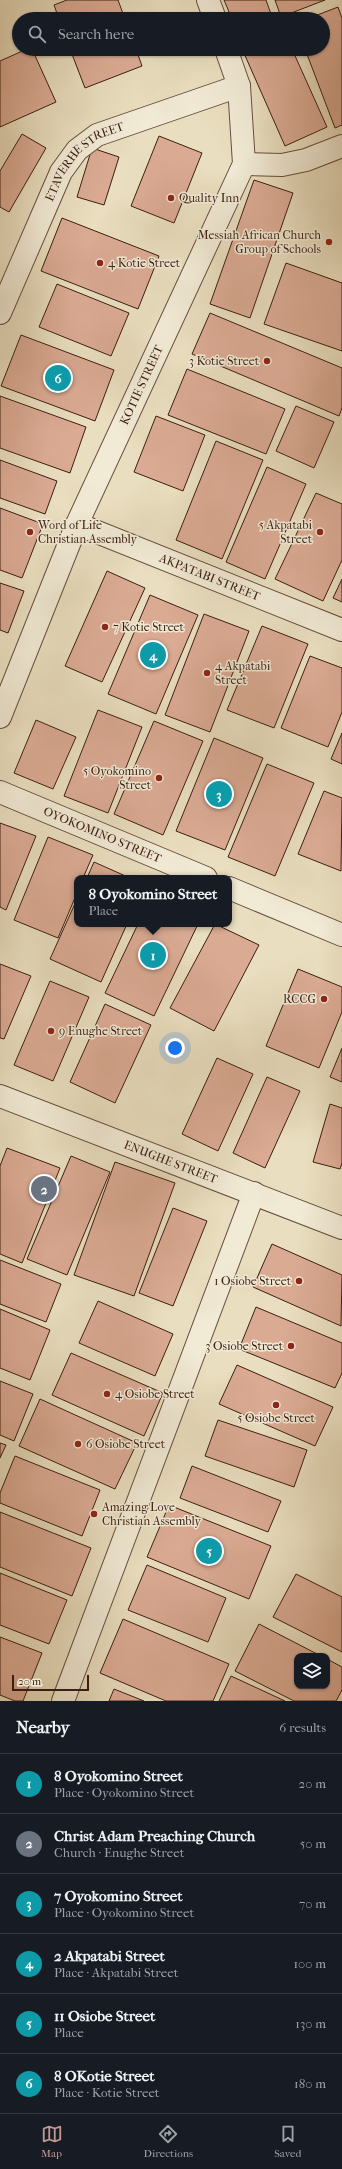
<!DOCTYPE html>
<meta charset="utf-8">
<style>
body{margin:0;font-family:"IM FELL French Canon",serif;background:#242831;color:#f1f3f6}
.controls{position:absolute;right:12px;bottom:12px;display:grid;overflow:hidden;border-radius:8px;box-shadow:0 1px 3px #0004}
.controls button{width:36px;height:36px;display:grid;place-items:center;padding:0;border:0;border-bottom:1px solid #363941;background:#171b24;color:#f1f3f6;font:20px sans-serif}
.scale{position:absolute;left:12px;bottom:10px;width:77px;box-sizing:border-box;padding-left:4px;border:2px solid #3c1e13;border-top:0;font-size:11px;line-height:14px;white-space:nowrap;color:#3c1e13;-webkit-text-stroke:3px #f1ead5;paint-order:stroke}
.you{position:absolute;left:175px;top:1048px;width:14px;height:14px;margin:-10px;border:3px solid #fff;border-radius:50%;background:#1a73e8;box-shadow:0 0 0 6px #1a73e833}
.badge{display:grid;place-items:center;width:26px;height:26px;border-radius:50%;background:#c59692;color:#fff;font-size:13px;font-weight:700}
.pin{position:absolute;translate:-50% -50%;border:2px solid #fff;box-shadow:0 1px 4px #0006}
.popup{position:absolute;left:74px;top:875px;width:158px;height:52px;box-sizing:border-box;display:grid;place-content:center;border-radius:8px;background:#171b24;filter:drop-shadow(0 1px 3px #0005);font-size:13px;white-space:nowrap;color:#9ea1a6}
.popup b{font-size:15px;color:#f1f3f6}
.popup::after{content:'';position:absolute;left:50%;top:100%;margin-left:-8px;border:8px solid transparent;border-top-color:#171b24}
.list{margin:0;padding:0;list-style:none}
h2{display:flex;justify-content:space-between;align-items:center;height:52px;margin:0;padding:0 16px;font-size:17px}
h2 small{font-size:13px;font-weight:400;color:#9ea1a6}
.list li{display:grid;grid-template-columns:26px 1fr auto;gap:12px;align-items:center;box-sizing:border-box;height:60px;padding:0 16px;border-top:1px solid #363941}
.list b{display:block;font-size:15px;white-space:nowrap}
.list p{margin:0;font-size:13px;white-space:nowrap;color:#9ea1a6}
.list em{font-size:13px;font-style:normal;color:#9ea1a6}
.icon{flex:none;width:22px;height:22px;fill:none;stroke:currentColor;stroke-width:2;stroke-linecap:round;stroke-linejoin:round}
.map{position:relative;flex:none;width:342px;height:1701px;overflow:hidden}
.search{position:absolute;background:#171b24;box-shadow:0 1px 3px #0004;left:12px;right:12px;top:12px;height:44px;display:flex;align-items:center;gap:10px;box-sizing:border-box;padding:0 14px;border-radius:22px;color:#9ea1a6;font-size:15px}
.sheet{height:412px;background:#171b24}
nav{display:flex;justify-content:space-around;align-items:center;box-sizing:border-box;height:56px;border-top:1px solid #363941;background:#171b24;font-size:11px;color:#9ea1a6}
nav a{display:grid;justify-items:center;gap:2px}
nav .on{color:#c59692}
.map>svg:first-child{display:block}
</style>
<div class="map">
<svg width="342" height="1701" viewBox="0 0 342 1701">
<rect width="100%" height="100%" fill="#e9debf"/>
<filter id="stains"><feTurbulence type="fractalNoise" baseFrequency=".005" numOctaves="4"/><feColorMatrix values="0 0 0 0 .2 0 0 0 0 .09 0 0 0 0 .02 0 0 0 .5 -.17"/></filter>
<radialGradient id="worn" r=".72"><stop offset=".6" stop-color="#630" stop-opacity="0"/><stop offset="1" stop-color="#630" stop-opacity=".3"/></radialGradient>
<g fill="#daaa93" stroke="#3c1e13">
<polygon points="67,0 118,0 125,19 59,19 54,5"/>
<polygon points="224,0 266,0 271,14 259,19 232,19"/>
<polygon points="275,0 325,0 281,17"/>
<polygon points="338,7 342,18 342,125 335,128 305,49 323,49 323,19 307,19"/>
<polygon points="27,49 32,49 56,102 0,127 0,61"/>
<polygon points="70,49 136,49 142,66 85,88"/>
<polygon points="247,49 292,49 327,127 285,146 243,51"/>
<polygon points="22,134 46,148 9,212 0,207 0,171"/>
<polygon points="159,136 202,153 174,223 131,206"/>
<polygon points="92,148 119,157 104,205 77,197"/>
<polygon points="254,180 293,193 250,318 210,304"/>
<polygon points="62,218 159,256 138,309 41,271"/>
<polygon points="286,263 342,283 342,351 264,324"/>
<polygon points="57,284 129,313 111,356 39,327"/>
<polygon points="210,313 342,368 342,408 339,416 192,354"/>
<polygon points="21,335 114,370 95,421 1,386"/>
<polygon points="187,369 285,409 266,454 168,415"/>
<polygon points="0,396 86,427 70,473 0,448"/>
<polygon points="296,406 334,422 314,468 276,451"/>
<polygon points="156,416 205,435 183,491 134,472"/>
<polygon points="216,441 263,460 222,559 176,540"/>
<polygon points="0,460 57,481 45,514 0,498"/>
<polygon points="267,467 306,484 265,579 226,562"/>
<polygon points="316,493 342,504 342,560 323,601 275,579"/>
<polygon points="0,508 43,524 22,578 0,570"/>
<polygon points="107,571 145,588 102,682 65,666"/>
<polygon points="342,579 342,602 333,598"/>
<polygon points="0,583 24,591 8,633 0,630"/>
<polygon points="150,595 198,615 156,714 108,694"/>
<polygon points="204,614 249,631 210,732 165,715"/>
<polygon points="262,626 308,644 274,728 227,710"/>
<polygon points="310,656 342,668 342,712 328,747 281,728"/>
<polygon points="98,710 142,727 108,813 64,796"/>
<polygon points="36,720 76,737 53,789 14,773"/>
<polygon points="154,721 203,741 163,835 114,814"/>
<polygon points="342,733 342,764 331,759"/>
<polygon points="214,738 263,758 225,850 176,831"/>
<polygon points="267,764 314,783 275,876 228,857"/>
<polygon points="324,791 342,798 341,871 298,854"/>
<polygon points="0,823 36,836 6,910 0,907"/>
<polygon points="48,837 93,855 83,878 77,878 77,893 58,938 14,920"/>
<polygon points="94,862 130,878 87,878"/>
<polygon points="77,899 77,924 127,924 101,982 50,959"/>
<polygon points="138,924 198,924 154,1016 105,993"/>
<polygon points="215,924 259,945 214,1031 170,1008"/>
<polygon points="0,964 31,976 4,1039 0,1038"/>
<polygon points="298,969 342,987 342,1012 319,1068 266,1046"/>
<polygon points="50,981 89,997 53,1081 14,1065"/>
<polygon points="105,1004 151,1025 115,1103 70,1082"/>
<polygon points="342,1048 342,1082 330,1077"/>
<polygon points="217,1058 253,1074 218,1151 182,1134"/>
<polygon points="267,1077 300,1091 265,1168 233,1153"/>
<polygon points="330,1104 342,1108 342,1163 340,1169 313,1162"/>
<polygon points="7,1148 60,1168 22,1263 0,1254 0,1166"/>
<polygon points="71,1156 110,1172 67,1275 27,1259"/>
<polygon points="115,1162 175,1183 134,1296 74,1275"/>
<polygon points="173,1208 207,1221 173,1306 139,1293"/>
<polygon points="272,1244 342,1275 341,1326 253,1287"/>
<polygon points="0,1260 61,1284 46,1322 0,1304"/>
<polygon points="98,1301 173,1334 155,1376 79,1343"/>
<polygon points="256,1307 342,1343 342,1373 335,1388 239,1349"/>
<polygon points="0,1309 50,1330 30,1380 0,1368"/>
<polygon points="71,1353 163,1393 144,1436 52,1395"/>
<polygon points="237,1365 333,1407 315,1446 219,1404"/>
<polygon points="0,1381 33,1394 14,1441 0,1435"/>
<polygon points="40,1399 137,1443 115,1489 19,1446"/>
<polygon points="218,1420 307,1450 294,1487 205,1456"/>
<polygon points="0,1443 6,1445 0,1458"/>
<polygon points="15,1456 100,1490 82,1536 0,1503 0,1493"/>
<polygon points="192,1466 281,1501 268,1532 180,1498"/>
<polygon points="169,1505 271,1546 249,1599 147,1557"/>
<polygon points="0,1512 91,1548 72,1596 0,1567"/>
<polygon points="147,1565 226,1598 208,1642 128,1610"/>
<polygon points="0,1573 67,1600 49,1644 0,1625"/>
<polygon points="296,1574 342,1597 342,1652 273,1617"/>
<polygon points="123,1619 229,1664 213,1701 166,1701 100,1673"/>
<polygon points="259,1624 321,1656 297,1656 297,1686 327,1686 327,1659 342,1667 342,1690 336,1701 294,1701 235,1671"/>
<polygon points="0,1637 42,1653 23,1701 15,1701 0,1695"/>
<polygon points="231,1676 285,1701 219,1701"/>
<polygon points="114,1689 144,1701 109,1701"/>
</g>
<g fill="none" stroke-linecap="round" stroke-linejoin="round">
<g stroke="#674e3e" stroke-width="24">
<g id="street">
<polyline points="208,0 215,19"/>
<polyline points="244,164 282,165 306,160 342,146"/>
<path id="s1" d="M 0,313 L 61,172 L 77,150 L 97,135 L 239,86"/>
<path id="s2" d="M 77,524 L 342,630"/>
<path id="s3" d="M 0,717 L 77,524 L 244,164 L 239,86 L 226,49"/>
<path id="s4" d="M 0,792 L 206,878"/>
<polyline points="229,888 342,935"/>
<path id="s5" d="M 0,1096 L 342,1228"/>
<polyline points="63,1701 254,1193"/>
</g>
</g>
<use href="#street" stroke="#f1ead5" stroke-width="22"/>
</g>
<g fill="#8f2418" stroke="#f1ead5" stroke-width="1.5">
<circle cx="171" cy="198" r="4"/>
<circle cx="329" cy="242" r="4"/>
<circle cx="100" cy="263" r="4"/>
<circle cx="267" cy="361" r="4"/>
<circle cx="30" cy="532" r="4"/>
<circle cx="320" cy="532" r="4"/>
<circle cx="105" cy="627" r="4"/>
<circle cx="207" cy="673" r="4"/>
<circle cx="159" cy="778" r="4"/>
<circle cx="324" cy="999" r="4"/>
<circle cx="51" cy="1031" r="4"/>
<circle cx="299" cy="1281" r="4"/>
<circle cx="291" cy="1346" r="4"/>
<circle cx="107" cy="1394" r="4"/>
<circle cx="276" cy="1405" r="4"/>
<circle cx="78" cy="1444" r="4"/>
<circle cx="94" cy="1514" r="4"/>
</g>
<g text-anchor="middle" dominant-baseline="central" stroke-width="3" stroke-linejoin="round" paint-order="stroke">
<g font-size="12" fill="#3c1e13" stroke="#f1ead5">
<text stroke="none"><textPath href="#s1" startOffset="178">ETAVERHE STREET</textPath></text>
<text stroke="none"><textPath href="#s3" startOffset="361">KOTIE STREET</textPath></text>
<text stroke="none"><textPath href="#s2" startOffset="143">AKPATABI STREET</textPath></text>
<text stroke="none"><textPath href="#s4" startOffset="111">OYOKOMINO STREET</textPath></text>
<text stroke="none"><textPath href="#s5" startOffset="183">ENUGHE STREET</textPath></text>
</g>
<g font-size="12" fill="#3c1e13" stroke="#f1ead5" text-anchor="start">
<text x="179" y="198">Quality Inn</text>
<text x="321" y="235" text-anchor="end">Messiah African Church<tspan x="321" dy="14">Group of Schools</tspan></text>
<text x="108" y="263">4 Kotie Street</text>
<text x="259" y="361" text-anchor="end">3 Kotie Street</text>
<text x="38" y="525">Word of Life<tspan x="38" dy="14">Christian Assembly</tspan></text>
<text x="312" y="525" text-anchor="end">5 Akpatabi<tspan x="312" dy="14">Street</tspan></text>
<text x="113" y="627">7 Kotie Street</text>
<text x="215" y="666">4 Akpatabi<tspan x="215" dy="14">Street</tspan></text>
<text x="151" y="771" text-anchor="end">5 Oyokomino<tspan x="151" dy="14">Street</tspan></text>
<text x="316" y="999" text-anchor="end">RCCG</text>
<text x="59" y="1031">9 Enughe Street</text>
<text x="291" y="1281" text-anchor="end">1 Osiobe Street</text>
<text x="283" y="1346" text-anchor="end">3 Osiobe Street</text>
<text x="115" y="1394">4 Osiobe Street</text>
<text x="276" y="1418" text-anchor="middle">5 Osiobe Street</text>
<text x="86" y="1444">6 Osiobe Street</text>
<text x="102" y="1507">Amazing Love<tspan x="102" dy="14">Christian Assembly</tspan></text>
</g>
</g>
<rect width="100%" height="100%" filter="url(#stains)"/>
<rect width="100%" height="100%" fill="url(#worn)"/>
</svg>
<div class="controls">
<button><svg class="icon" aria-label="layers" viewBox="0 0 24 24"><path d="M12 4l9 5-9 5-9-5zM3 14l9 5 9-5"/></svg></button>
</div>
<div class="scale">20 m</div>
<div class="you"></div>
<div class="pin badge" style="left:153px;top:955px;background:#0f9aa8">1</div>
<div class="popup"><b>8 Oyokomino Street</b>Place</div>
<div class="pin badge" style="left:44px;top:1189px;background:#6b7280">2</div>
<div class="pin badge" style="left:219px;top:794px;background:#0f9aa8">3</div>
<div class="pin badge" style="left:153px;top:655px;background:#0f9aa8">4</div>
<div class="pin badge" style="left:209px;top:1551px;background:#0f9aa8">5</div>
<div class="pin badge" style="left:58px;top:378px;background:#0f9aa8">6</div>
<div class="search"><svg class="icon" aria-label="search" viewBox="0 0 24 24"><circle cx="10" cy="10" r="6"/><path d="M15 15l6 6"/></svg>Search here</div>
</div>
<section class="sheet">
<h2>Nearby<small>6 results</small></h2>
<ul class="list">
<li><span class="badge" style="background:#0f9aa8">1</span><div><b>8 Oyokomino Street</b><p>Place · Oyokomino Street</p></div><em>20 m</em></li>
<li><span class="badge" style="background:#6b7280">2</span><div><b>Christ Adam Preaching Church</b><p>Church · Enughe Street</p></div><em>50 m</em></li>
<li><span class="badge" style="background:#0f9aa8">3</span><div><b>7 Oyokomino Street</b><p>Place · Oyokomino Street</p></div><em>70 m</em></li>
<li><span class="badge" style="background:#0f9aa8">4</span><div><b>2 Akpatabi Street</b><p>Place · Akpatabi Street</p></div><em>100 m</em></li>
<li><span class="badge" style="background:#0f9aa8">5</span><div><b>11 Osiobe Street</b><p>Place</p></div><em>130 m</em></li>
<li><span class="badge" style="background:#0f9aa8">6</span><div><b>8 OKotie Street</b><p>Place · Kotie Street</p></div><em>180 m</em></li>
</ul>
</section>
<nav>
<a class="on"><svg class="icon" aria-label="map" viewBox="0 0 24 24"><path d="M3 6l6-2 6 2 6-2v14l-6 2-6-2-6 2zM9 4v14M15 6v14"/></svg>Map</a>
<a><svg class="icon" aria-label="directions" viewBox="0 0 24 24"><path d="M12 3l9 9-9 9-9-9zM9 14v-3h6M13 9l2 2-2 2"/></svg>Directions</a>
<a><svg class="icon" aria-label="saved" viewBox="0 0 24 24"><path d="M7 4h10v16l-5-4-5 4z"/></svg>Saved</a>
</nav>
